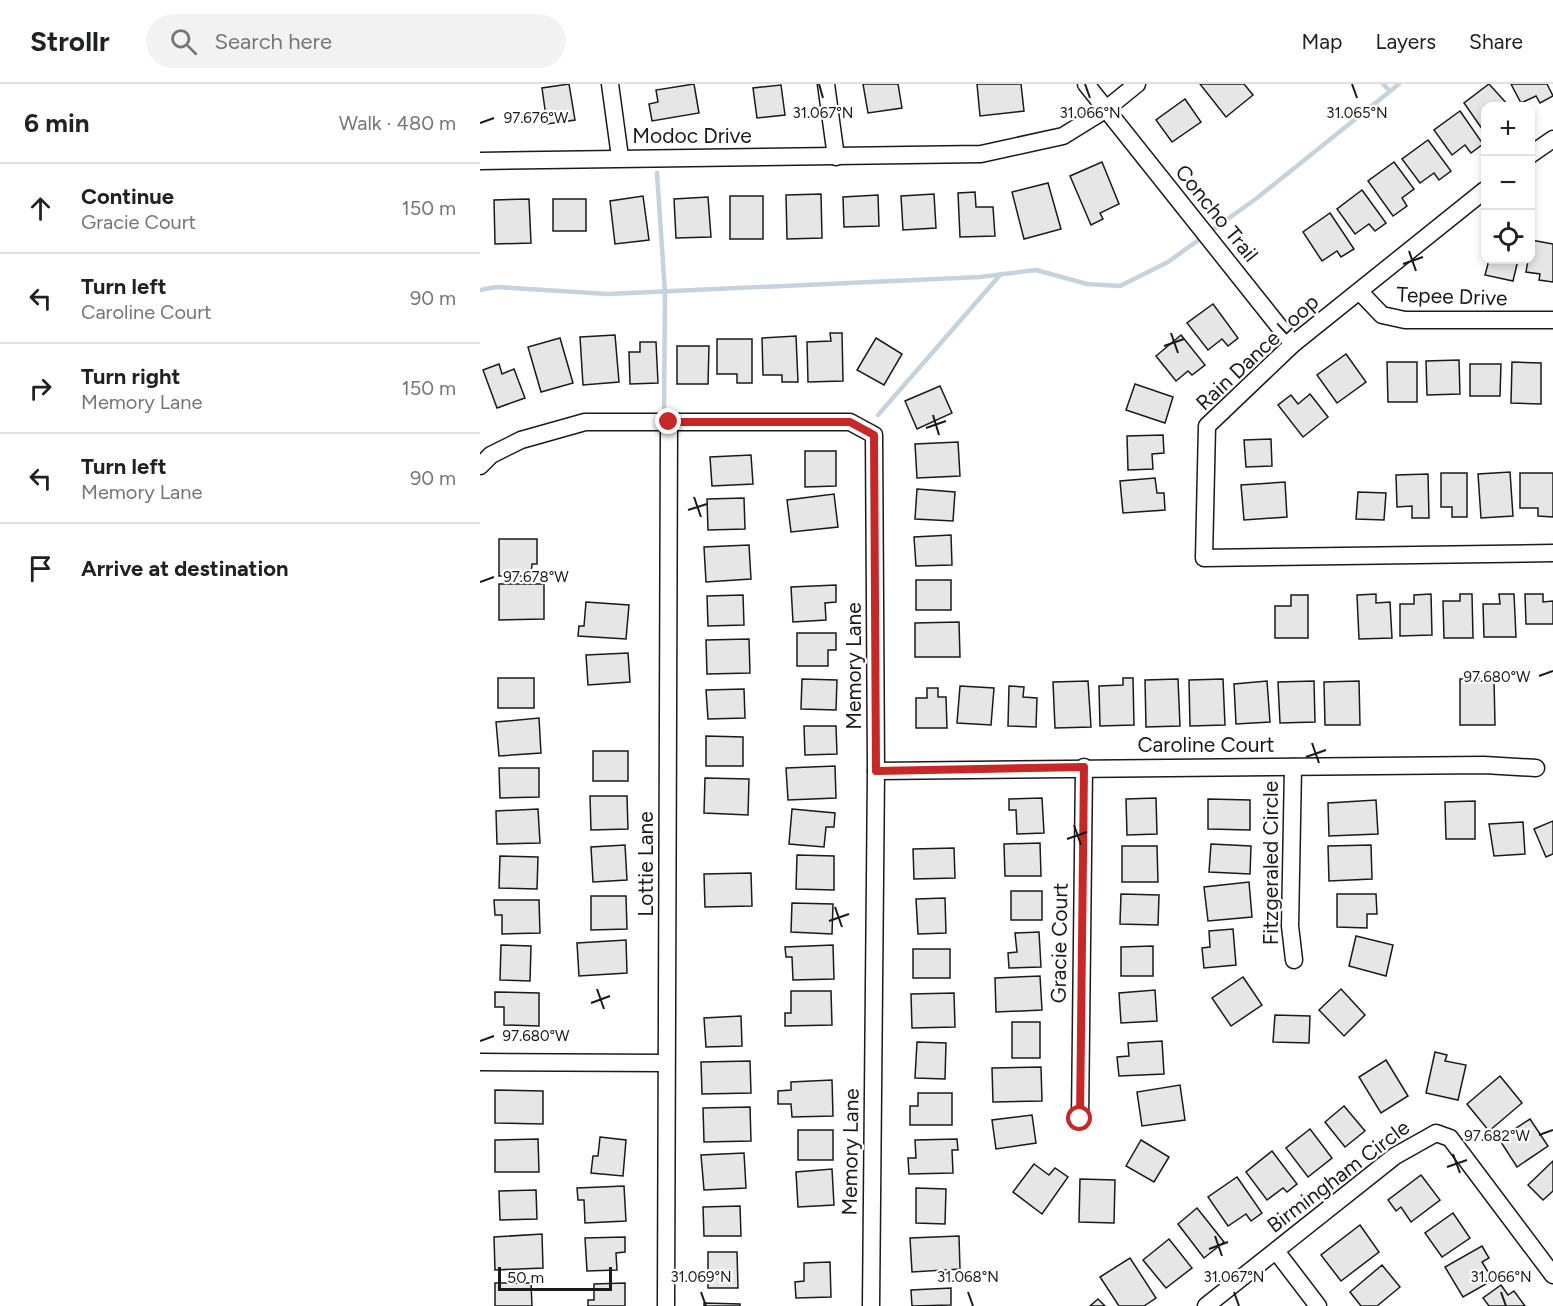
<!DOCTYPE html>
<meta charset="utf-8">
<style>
body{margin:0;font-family:Figtree,sans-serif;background:#f2f2f2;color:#202124}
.controls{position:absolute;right:18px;top:18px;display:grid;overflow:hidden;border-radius:12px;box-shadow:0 3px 9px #0003}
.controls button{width:54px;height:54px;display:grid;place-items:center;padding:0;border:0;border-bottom:2px solid #e0e0e0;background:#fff;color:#202124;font:30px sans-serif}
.scale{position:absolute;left:18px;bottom:15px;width:114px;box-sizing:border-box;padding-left:6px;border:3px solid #1a1a1a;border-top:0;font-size:16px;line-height:21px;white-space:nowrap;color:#1a1a1a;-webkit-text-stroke:4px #fff;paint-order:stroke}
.stop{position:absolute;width:18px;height:18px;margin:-14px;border:4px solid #c62828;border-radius:50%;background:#fff}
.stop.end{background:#c62828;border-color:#fff;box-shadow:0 2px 6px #0008}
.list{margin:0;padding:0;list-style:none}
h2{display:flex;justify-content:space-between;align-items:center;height:78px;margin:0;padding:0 24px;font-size:26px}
h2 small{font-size:20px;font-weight:400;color:#757577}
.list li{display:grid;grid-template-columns:39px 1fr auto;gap:18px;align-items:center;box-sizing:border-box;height:90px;padding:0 24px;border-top:2px solid #e0e0e0}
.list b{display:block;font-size:22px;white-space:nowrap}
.list p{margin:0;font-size:20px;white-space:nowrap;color:#757577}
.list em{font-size:20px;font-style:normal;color:#757577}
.icon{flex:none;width:33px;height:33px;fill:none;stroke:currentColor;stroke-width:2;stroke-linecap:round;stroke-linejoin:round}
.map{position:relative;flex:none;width:1073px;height:1222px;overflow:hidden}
header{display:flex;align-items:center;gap:36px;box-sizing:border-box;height:84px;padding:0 30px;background:#fff;border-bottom:2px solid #e0e0e0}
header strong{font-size:28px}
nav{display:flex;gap:33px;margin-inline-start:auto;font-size:21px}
.search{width:420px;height:54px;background:#f2f2f2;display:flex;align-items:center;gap:15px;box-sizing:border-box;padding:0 21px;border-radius:33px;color:#757577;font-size:22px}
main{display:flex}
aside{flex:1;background:#fff}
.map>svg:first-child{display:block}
</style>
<header>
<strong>Strollr</strong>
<div class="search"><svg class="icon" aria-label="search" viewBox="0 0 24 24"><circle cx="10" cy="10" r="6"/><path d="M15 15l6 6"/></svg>Search here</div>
<nav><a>Map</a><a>Layers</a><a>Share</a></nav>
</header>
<main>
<aside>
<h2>6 min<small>Walk · 480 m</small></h2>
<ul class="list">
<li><svg class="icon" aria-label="ahead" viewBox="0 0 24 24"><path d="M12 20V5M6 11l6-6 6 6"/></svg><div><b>Continue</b><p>Gracie Court</p></div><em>150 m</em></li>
<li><svg class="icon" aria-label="left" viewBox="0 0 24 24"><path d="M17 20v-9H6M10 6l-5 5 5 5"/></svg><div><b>Turn left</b><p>Caroline Court</p></div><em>90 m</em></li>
<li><svg class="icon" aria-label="right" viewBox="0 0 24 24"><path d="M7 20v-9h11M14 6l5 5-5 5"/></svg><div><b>Turn right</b><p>Memory Lane</p></div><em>150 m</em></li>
<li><svg class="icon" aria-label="left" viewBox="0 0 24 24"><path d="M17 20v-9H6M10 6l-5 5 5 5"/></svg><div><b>Turn left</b><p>Memory Lane</p></div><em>90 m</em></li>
<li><svg class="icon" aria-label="arrive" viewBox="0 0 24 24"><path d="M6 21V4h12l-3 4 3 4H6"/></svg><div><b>Arrive at destination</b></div></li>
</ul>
</aside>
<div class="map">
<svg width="1073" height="1222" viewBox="0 0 1073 1222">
<rect width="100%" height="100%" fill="#fff"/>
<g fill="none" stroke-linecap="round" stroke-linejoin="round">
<g stroke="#c6d2dc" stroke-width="4.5">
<polyline points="903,0 910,7"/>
<polyline points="177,89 185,208 184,329"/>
<polyline points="0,206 16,203 128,210 500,193 556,186 607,200 640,202 688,178 777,114 919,0"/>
<polyline points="398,331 520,191"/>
</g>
</g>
<g fill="#e6e6e6" stroke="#1a1a1a" stroke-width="1.5">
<polygon points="89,0 95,36 67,40 62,4"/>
<polygon points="214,0 219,29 172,37 169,20 178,18 176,6"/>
<polygon points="383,0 418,0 422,24 388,29"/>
<polygon points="497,0 541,0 544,27 500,32"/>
<polygon points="720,0 764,0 773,11 746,33"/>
<polygon points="1009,0 1029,22 1005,22 1005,49 984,19"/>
<polygon points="1031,0 1067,0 1073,12 1060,19 1056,12 1041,19"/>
<polygon points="301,1 305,31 277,34 273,4"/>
<polygon points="705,15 721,38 692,58 676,36"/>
<polygon points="980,27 1003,60 991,69 985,61 972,71 954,46"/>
<polygon points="948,56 971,87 959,96 954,89 940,99 922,75"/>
<polygon points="622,78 639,120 620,129 623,135 611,141 590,92"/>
<polygon points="914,78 934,105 922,114 927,122 913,132 888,97"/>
<polygon points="568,99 581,145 544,155 532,108"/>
<polygon points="882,106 906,139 895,147 889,140 875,150 857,125"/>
<polygon points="495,108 496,123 513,123 515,152 480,153 478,109"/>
<polygon points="341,110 342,154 307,155 306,111"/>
<polygon points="454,110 456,144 423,146 421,112"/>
<polygon points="398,111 399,142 364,143 363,113"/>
<polygon points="163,112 169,156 135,160 130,117"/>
<rect x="250" y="112" width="33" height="43"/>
<polygon points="228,113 231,153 196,154 194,115"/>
<polygon points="49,115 51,159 15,160 14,116"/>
<rect x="73" y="115" width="33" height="32"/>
<polygon points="850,129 874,165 861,173 857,167 842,177 823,148"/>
<polygon points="1051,156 1073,160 1073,198 1059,196 1060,190 1046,188 1048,176 1050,176"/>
<polygon points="1009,176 1038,176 1033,197 1005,191"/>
<polygon points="733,220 758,254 748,262 742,255 728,266 707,239"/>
<polygon points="350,249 362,249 363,297 328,298 327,258 351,257"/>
<polygon points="135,251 139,298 103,301 100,253"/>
<polygon points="701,251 725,281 712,291 708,287 696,297 676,272"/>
<polygon points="316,252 318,298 302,298 302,291 283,291 282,254"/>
<polygon points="80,254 93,299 61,308 48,263"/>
<polygon points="396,254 422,270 404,301 377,286"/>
<polygon points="237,255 272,255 272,299 257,299 257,290 237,290"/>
<polygon points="160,258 176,258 178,299 150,300 149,268 160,268"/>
<polygon points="197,262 229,262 228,300 197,300"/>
<polygon points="866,270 886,298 857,319 837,291"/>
<polygon points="979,276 980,310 947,311 946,277"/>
<polygon points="907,278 937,278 937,318 908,318"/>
<polygon points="1032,278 1061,279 1061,320 1031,319"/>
<polygon points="19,280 22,290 34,285 45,314 17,324 3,286"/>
<polygon points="990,280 1021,280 1020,312 990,312"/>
<polygon points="655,300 693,313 685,339 646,326"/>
<polygon points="460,302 472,329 437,345 425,317"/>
<polygon points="830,310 848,333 823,353 798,321 811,311 818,320"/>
<polygon points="683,351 684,369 672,370 673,385 648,386 647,352"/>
<polygon points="791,355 792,382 766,383 764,356"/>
<polygon points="478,358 480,392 437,394 435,360"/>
<polygon points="325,367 356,367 356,402 325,403"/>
<polygon points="271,371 273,400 232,402 230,373"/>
<polygon points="1030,388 1033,432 1001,434 998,390"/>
<polygon points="961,389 987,389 987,433 972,433 972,423 961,423"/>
<polygon points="1040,389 1073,389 1073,433 1058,432 1058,424 1040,424"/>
<polygon points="948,390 949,434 932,434 932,422 917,423 916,391"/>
<polygon points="675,394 677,409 684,409 685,426 643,429 640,397"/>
<polygon points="805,398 807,433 764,436 761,401"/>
<polygon points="437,405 475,408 473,437 435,435"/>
<polygon points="878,408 906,409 904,436 876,435"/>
<polygon points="354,410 358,443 311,448 307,416"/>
<polygon points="264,414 265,445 228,446 227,415"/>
<polygon points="471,451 472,481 436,482 434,453"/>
<polygon points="19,455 57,455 57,480 52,480 51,492 19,492"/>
<polygon points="269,461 271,495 226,498 224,463"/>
<rect x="436" y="496" width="35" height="30"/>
<polygon points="19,500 64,500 64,535 19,536"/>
<polygon points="356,501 356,518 345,519 346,536 313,538 311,503"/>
<polygon points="896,510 896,519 910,518 912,554 879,555 877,511"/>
<polygon points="951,510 952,551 920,552 920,520 934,520 934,511"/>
<polygon points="980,510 992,510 993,554 964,554 963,517 980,517"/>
<polygon points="1019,510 1034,510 1036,553 1004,553 1003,520 1020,520"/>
<polygon points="1045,510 1063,510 1063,518 1073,517 1073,540 1046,540"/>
<polygon points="263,511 264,541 228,542 227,512"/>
<polygon points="811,511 828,511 828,554 795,554 795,522 811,522"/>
<polygon points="106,518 149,521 146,555 98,552 99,542 104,542"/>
<polygon points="479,538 480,573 435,573 435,539"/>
<polygon points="317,549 356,549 356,566 348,566 348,582 317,582"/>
<polygon points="269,555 270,589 227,590 226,556"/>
<polygon points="148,569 150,598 108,601 106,571"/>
<rect x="18" y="594" width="36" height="30"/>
<polygon points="643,594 653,594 654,641 620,642 619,602 643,601"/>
<polygon points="322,595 357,596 356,626 321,625"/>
<polygon points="698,595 700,642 666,643 665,596"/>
<polygon points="743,595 745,641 710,642 709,596"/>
<polygon points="980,595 1014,595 1015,641 980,641"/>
<polygon points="608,597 611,643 575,644 573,598"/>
<polygon points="787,597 790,638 756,640 754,600"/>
<polygon points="834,597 835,638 800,639 798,598"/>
<polygon points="879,597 880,641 845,641 844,598"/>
<polygon points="480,602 514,604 511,641 477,639"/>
<polygon points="529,602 544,603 543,613 557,614 556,643 528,642"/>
<polygon points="447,604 458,604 458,613 466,613 467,644 436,644 436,614 447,614"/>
<polygon points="264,605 265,634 228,635 226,606"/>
<polygon points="59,634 61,669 19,672 16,638"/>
<polygon points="324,642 356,642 357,670 325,671"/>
<polygon points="226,652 263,653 263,682 226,682"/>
<rect x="113" y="667" width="35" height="30"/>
<polygon points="355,682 356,714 308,716 306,684"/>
<polygon points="19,684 59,684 59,713 20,714"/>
<polygon points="225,694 269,695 268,731 224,729"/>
<polygon points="110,712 147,712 148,745 111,746"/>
<polygon points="562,714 564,749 537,750 536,726 529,726 529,715"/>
<polygon points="676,714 677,750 647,751 646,715"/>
<polygon points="728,715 770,716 770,746 728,745"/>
<polygon points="896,716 898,750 849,752 848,719"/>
<polygon points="995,717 995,755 966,755 965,718"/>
<polygon points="58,725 60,759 17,760 16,727"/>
<polygon points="312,725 355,729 354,743 346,743 344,763 309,760"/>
<polygon points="1073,737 1073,770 1066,773 1054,745"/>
<polygon points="1043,738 1045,770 1014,772 1009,740"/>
<polygon points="560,759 561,792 525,792 524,760"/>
<polygon points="731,760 771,762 770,790 729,788"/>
<polygon points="145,761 147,796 113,798 111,763"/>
<polygon points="891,761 892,795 849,797 848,762"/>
<polygon points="642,762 677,762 678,798 642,798"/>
<polygon points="474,764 475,794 434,795 433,765"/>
<polygon points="317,771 354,772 354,806 316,805"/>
<polygon points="20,772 58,773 57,805 19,804"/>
<polygon points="271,789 272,822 225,823 224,790"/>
<polygon points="769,798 772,833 728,837 724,803"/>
<rect x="531" y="807" width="31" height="29"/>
<polygon points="641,810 679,811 678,841 640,840"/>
<polygon points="857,810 896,810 897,830 887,830 887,844 857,843"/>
<polygon points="111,812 146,812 147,845 111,846"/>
<polygon points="465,814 466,849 438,850 436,815"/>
<polygon points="14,816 59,816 60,849 22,850 22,831 15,831"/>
<polygon points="312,819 353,820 352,850 311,848"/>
<polygon points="753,845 756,881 724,884 722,864 730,863 729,847"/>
<polygon points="559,848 561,883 529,884 528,869 537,868 535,849"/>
<polygon points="876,852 913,861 906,892 869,882"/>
<polygon points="146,856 147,889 99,892 97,859"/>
<polygon points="21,861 51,862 50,897 20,896"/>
<polygon points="353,861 354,895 313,896 312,873 306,873 305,863"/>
<polygon points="673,862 673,892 641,892 641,863"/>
<rect x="433" y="865" width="37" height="29"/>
<polygon points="560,892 562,926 516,928 515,894"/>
<polygon points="763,893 782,921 751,942 732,914"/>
<polygon points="861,905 885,931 864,952 839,926"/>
<polygon points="675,906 677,937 641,939 639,909"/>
<polygon points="311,907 351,907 352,941 305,942 305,929 311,929"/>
<polygon points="15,908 59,909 59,942 24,941 24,923 15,923"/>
<polygon points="474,909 475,943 432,944 431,910"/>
<polygon points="795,931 830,932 829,959 793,958"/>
<polygon points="261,932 262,962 226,963 224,934"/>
<rect x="532" y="938" width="28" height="36"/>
<polygon points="682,957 684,990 639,992 637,973 649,972 648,959"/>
<polygon points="437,958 466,959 465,995 435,994"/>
<polygon points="955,968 967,971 965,977 986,981 978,1016 946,1009"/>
<polygon points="906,976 928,1012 901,1029 879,993"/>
<polygon points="270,977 271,1009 222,1010 221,978"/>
<polygon points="561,983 562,1017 513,1018 512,984"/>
<polygon points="1020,992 1042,1019 1009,1047 987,1020"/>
<polygon points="352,996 353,1032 312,1033 311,1020 298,1020 298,1007 311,1006 311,998"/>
<polygon points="700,1001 705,1036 662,1042 657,1008"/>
<polygon points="15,1006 63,1007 63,1040 15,1039"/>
<polygon points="438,1009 472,1009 472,1041 430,1041 430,1022 438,1022"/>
<polygon points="864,1022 885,1047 865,1063 845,1038"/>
<polygon points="270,1023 271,1057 224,1058 223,1024"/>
<polygon points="552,1031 556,1059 516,1065 512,1036"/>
<polygon points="1050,1035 1068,1062 1037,1083 1019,1055"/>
<polygon points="830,1045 852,1074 828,1093 806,1064"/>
<rect x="318" y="1046" width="35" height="30"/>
<polygon points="120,1053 146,1056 143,1092 111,1089 113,1072 118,1072"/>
<polygon points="58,1055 59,1088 15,1088 15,1056"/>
<polygon points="477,1055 478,1066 472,1066 473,1089 429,1090 428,1074 436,1074 435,1056"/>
<polygon points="661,1056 689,1073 674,1098 646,1082"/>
<polygon points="792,1067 817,1100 807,1108 803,1104 787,1116 766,1088"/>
<polygon points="264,1069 266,1104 224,1106 221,1071"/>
<polygon points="1073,1077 1073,1107 1063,1116 1048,1101"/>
<polygon points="554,1080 569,1091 575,1084 588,1093 562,1130 533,1108"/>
<polygon points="352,1085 354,1121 318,1123 316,1088"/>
<polygon points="941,1091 960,1116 931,1138 921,1123 916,1127 908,1116"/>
<polygon points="757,1093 782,1129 771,1137 766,1130 748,1142 728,1113"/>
<polygon points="600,1095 635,1096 634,1139 599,1138"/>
<polygon points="144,1102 146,1137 105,1139 104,1116 98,1116 97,1104"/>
<polygon points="436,1104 466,1105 465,1140 436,1139"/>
<polygon points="56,1106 57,1135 20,1136 19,1107"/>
<polygon points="260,1122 261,1152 224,1152 223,1123"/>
<polygon points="717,1124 744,1158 724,1174 698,1140"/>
<polygon points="973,1129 990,1154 962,1173 945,1149"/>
<polygon points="880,1141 899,1168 861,1197 841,1171"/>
<polygon points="62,1150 63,1184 15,1186 14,1153"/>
<polygon points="479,1152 480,1185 432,1188 430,1154"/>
<polygon points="145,1153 145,1168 136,1169 137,1186 107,1187 105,1154"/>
<polygon points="689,1155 712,1184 686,1204 663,1176"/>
<polygon points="1002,1162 1009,1174 1002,1178 1013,1196 983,1213 965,1183"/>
<polygon points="228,1168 257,1168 258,1204 228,1204"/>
<polygon points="650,1174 676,1214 664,1222 639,1222 620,1193"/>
<polygon points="350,1178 351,1213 316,1214 315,1198 324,1197 324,1179"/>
<polygon points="902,1181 920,1203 897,1222 881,1222 870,1208"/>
<polygon points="15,1199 51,1199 52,1222 15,1222"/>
<polygon points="145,1199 145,1222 108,1222 108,1216 114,1216 114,1200"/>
<polygon points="1021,1201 1028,1211 1034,1207 1045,1222 1009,1222 1003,1214"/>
<polygon points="471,1204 471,1221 432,1222 431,1206"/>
<polygon points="618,1215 625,1222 610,1222"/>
<polygon points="224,1219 260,1220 260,1222 224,1222"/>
</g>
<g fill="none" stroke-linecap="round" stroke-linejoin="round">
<g stroke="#1a1a1a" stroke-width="19">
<g id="minor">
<polyline points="130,0 140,73"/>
<polyline points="346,0 356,73"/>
<polyline points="606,0 813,260"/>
<polyline points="1050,71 1073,55"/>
<polyline points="0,77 501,70 583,52 625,26 657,0"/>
<polyline points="1005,106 813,260 727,342 724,474 1073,469"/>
<polyline points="880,208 902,231 925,236 1073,236"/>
<polyline points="0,382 11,371 41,356 105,338 370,338 394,351 396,687 391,1222"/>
<polyline points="813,683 810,842 814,876"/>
<polyline points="396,687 1004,681 1056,684"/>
<polyline points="0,978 186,979"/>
<polyline points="600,1035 604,683"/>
<polyline points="796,1167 838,1222"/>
<polyline points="186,1222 189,338"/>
<polyline points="726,1222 915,1072 956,1049 970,1054 1073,1191"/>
</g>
</g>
<use href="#minor" stroke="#fff" stroke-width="16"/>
</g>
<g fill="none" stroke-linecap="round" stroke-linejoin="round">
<polyline stroke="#c62828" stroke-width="8" points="189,338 370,338 394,351 396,687 604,683 600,1035"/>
</g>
<path fill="none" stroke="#1a1a1a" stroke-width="2" d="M 339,0 L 343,14M 605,0 L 610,14M 872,0 L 877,14M 0,39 L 14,34M 929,167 L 936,187M 923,180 L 943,173M 691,249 L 698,269M 684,262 L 704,255M 453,331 L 459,351M 446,344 L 466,337M 214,413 L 221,433M 208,426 L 227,420M 0,498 L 14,493M 1059,592 L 1073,587M 832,659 L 839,679M 826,673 L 846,666M 594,741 L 601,761M 587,755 L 607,748M 355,823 L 362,843M 349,837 L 369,830M 117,905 L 124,925M 111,919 L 130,912M 0,957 L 14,952M 1059,1051 L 1073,1046M 973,1070 L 980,1089M 967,1083 L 987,1076M 735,1152 L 742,1172M 729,1165 L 748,1158M 221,1208 L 226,1222M 488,1208 L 493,1222M 754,1208 L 759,1222M 1021,1208 L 1026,1222"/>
<g text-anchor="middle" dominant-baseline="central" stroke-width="4.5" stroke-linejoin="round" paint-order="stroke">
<g font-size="21" fill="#1a1a1a" stroke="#fff">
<text x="212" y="51">Modoc Drive</text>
<text transform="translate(737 129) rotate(51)">Concho Trail</text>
<text transform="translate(972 212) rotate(2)">Tepee Drive</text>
<text transform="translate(777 268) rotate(-43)">Rain Dance Loop</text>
<text transform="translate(373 582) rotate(-90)">Memory Lane</text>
<text x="726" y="660">Caroline Court</text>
<text transform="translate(790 779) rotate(-90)">Fitzgeraled Circle</text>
<text transform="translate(165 780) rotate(-90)">Lottie Lane</text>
<text transform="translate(579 859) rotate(-89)">Gracie Court</text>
<text transform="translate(370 1068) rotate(-89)">Memory Lane</text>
<text transform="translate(858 1092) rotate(-37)">Birmingham Circle</text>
</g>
</g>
<g font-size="15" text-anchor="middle" fill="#1a1a1a" stroke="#fff" stroke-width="4.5" stroke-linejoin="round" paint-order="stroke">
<text x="343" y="34">31.067°N</text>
<text x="610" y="34">31.066°N</text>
<text x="877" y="34">31.065°N</text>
<text x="56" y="39">97.676°W</text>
<text x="56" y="498">97.678°W</text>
<text x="1017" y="598">97.680°W</text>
<text x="56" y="957">97.680°W</text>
<text x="1017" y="1057">97.682°W</text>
<text x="221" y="1198">31.069°N</text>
<text x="488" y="1198">31.068°N</text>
<text x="754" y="1198">31.067°N</text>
<text x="1021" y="1198">31.066°N</text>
</g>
</svg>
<div class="controls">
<button>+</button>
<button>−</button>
<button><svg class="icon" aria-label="locate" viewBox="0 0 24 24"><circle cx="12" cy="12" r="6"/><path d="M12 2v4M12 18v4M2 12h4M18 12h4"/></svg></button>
</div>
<div class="scale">50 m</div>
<div class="stop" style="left:600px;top:1035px"></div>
<div class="stop end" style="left:189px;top:338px"></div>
</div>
</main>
